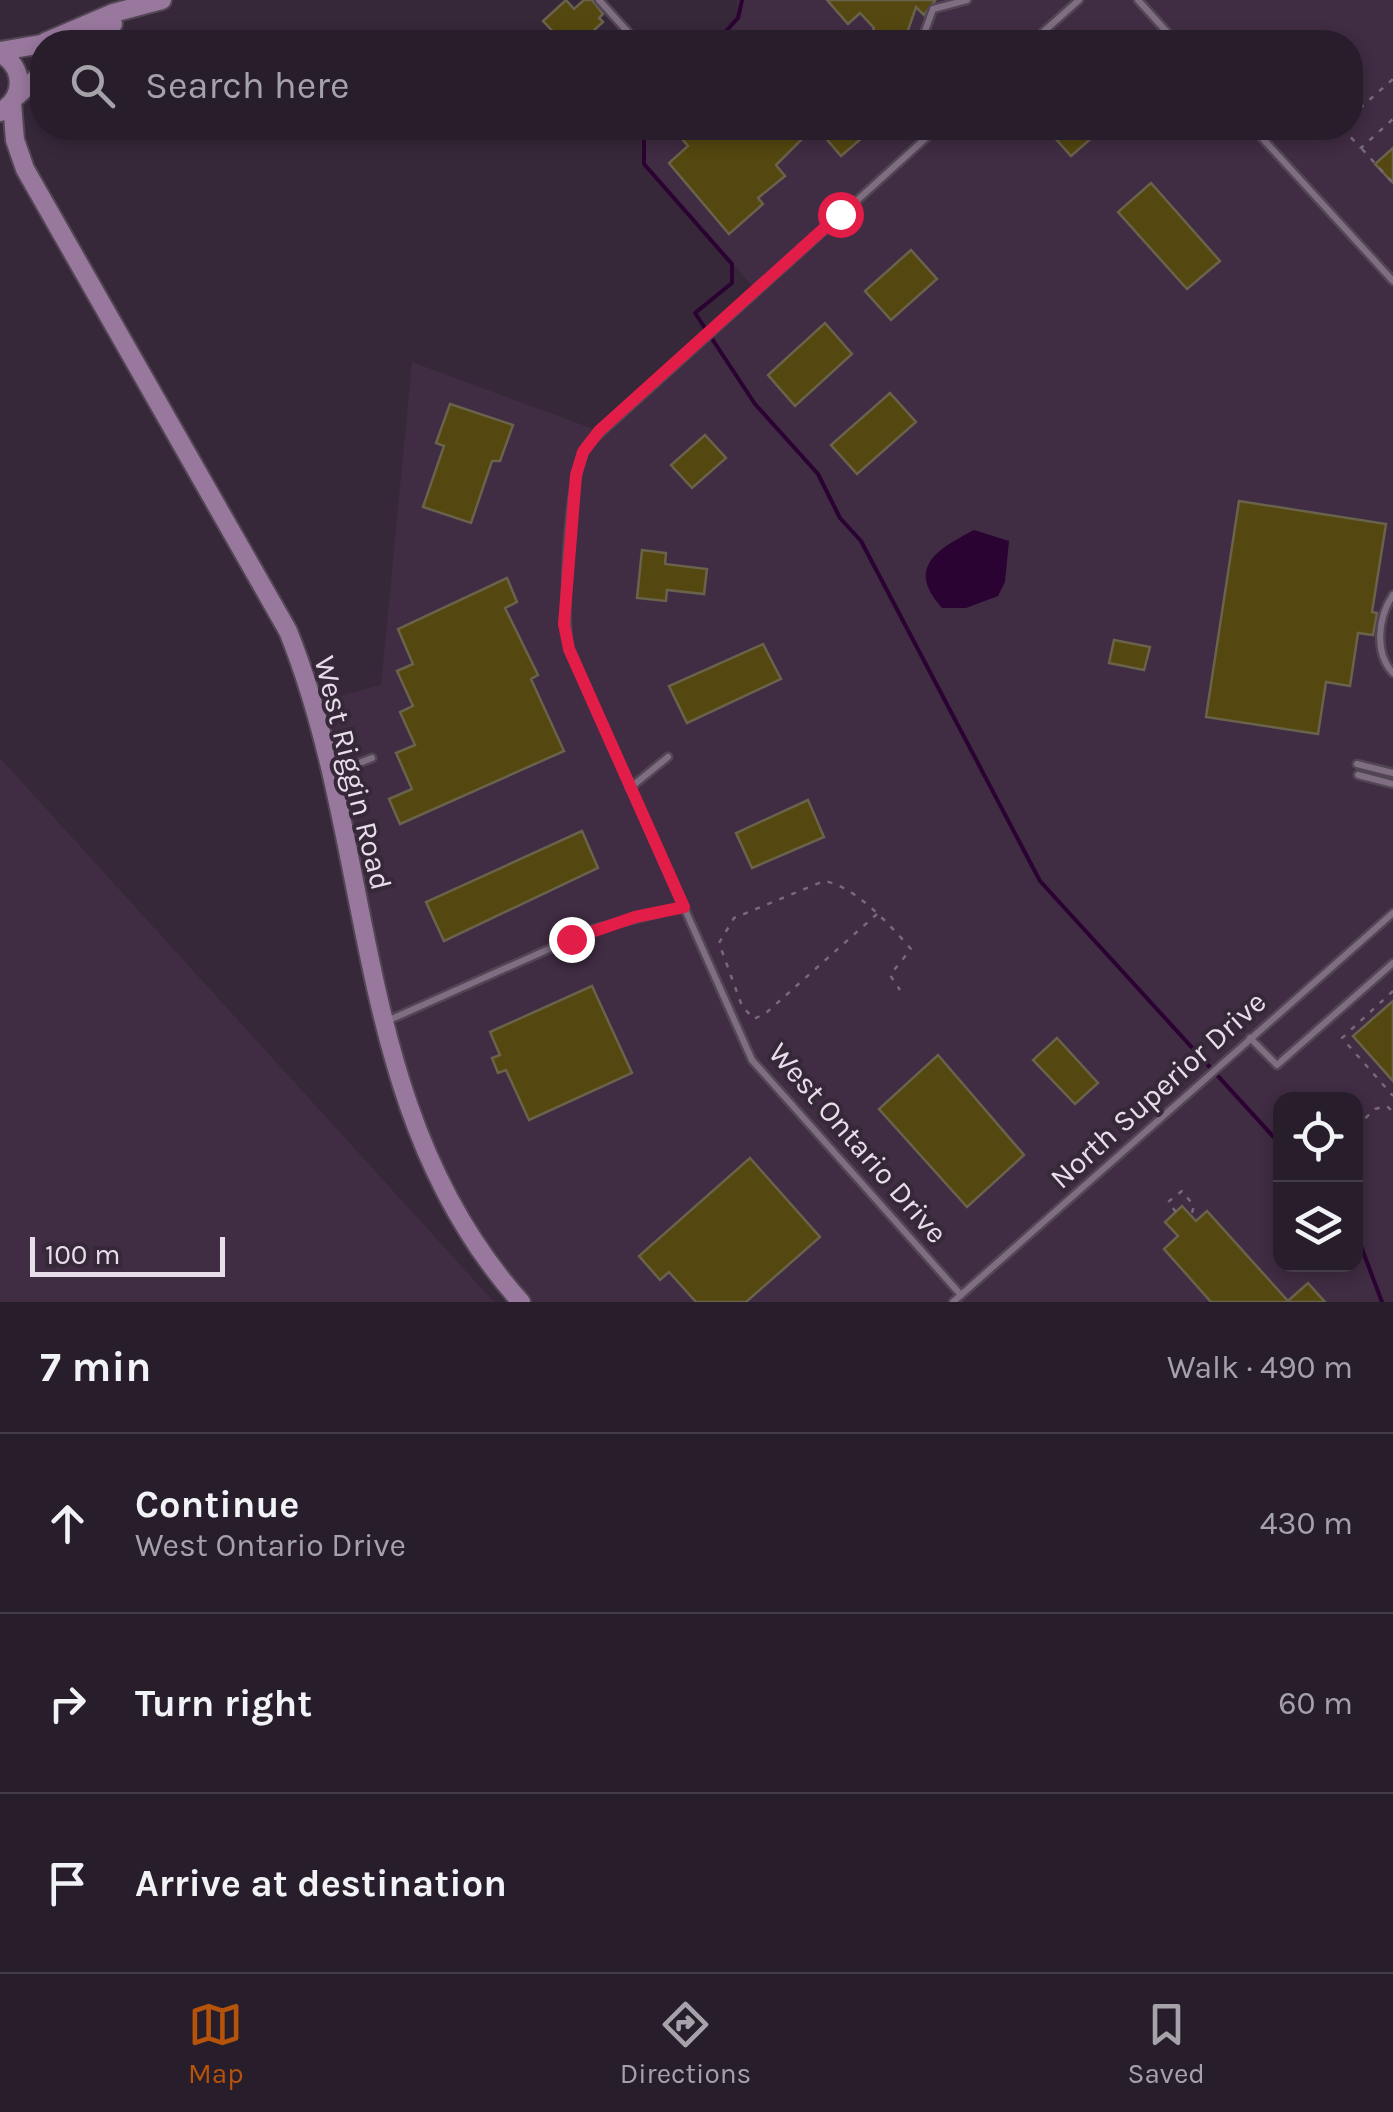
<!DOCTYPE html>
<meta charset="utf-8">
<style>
body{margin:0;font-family:Karla,sans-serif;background:#302733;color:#f1f3f6}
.controls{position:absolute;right:30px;bottom:30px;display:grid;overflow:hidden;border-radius:20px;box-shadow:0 5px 15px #0003}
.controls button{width:90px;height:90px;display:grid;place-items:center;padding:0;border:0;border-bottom:2px solid #443c47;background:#281e2b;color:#f1f3f6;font:50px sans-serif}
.scale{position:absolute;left:30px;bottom:25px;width:195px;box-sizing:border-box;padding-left:10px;border:5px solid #e8dee9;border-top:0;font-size:28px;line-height:35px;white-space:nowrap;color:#e8dee9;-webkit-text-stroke:8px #362839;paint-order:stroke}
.stop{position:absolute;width:30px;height:30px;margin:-22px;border:8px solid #e11d48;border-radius:50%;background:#fff}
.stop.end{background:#e11d48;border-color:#fff;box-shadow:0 2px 10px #0008}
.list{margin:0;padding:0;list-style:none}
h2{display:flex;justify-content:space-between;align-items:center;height:130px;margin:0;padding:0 40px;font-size:42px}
h2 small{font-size:32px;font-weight:400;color:#a5a2a9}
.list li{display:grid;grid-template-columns:65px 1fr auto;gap:30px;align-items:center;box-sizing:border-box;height:180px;padding:0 40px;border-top:2px solid #443c47}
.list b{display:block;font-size:38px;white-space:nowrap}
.list p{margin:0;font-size:32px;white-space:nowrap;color:#a5a2a9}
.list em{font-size:32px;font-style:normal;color:#a5a2a9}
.icon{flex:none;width:55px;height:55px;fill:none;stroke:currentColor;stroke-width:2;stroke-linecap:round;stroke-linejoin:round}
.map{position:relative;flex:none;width:1393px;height:1302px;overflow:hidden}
.search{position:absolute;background:#281e2b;box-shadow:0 5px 15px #0003;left:30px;right:30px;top:30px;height:110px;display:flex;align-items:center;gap:25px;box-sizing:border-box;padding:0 35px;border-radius:40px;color:#a5a2a9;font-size:38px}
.sheet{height:670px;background:#281e2b}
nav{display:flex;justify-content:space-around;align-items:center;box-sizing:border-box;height:140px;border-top:2px solid #443c47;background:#281e2b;font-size:28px;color:#a5a2a9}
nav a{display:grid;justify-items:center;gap:5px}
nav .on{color:#b45309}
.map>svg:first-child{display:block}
</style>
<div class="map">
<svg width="1393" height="1302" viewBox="0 0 1393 1302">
<rect width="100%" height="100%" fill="#362839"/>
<g fill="#402c43" fill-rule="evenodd">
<path d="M 737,0 L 1393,0 L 1393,1302 L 530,1302 L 466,1231 L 416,1135 L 313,703 L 381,685 L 412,362 L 599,431 L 755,289 L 644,164 L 640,135 L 645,128 L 1350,128 L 1350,42 L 716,42 L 738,18 ZM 1280,1100 L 1356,1100 L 1356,1264 L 1280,1264 Z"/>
<polygon points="0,758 494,1302 0,1302"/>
</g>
<path fill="#2b0332" d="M 974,530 L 1009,541 L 1005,582 L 998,596 L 966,608 L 942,608 C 905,567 938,549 974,530 Z"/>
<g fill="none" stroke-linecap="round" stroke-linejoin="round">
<g stroke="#2b0332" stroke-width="4">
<polyline points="716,42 738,18 742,0"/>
<polyline points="644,128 644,164 732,264 732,283 695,313 755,404 818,474 840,518 861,541 1040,881 1280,1144"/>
<polyline points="1356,1233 1382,1302"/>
</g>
</g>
<g fill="#54470f" stroke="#69634b" stroke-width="2.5">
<polygon points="566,0 574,9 584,0 592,0 603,14 599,18 603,22 590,34 597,42 563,42 543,21"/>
<polygon points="827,0 933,0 935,1 924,15 916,7 904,42 869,42 874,28 860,13 848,24"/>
<polygon points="684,128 813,128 776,165 785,176 758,198 763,204 729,234 669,163 688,146 677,133"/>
<polygon points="817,128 853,128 862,138 841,156"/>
<polygon points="1046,128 1103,128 1071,156"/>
<polygon points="1393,148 1393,183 1375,164"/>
<polygon points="1151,183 1220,261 1187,289 1118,212"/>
<polygon points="911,250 937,279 891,320 865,291"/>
<polygon points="825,323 852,354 795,406 768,375"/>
<polygon points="890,393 916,422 857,474 831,445"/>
<polygon points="450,404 513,425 500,461 492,461 471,523 423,507 444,446 436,443"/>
<polygon points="705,435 726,458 692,488 671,465"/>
<polygon points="1239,501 1386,524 1372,612 1377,613 1373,635 1358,633 1350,686 1326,682 1318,734 1206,717"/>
<polygon points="642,550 666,553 665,564 707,569 704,594 667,590 666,601 637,598"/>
<polygon points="507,578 517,602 505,608 538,675 531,679 564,751 400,824 389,799 412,789 396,753 415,745 400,712 413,706 397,671 413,664 398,629"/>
<polygon points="1114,640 1150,647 1144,670 1109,663"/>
<polygon points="763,644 781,679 687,723 669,686"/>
<polygon points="808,800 824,837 752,868 736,833"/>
<polygon points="582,831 598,868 444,941 426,902"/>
<polygon points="592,986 632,1073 529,1120 506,1070 498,1073 492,1058 500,1055 490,1032"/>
<polygon points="1393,1001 1393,1081 1353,1036"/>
<polygon points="1057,1038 1098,1083 1075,1104 1033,1060"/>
<polygon points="938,1055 1024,1155 967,1207 879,1109"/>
<polygon points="750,1158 820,1237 746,1302 696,1302 669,1272 660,1280 639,1256"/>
<polygon points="1182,1206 1196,1221 1207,1211 1288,1301 1308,1283 1325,1302 1211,1302 1164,1249 1178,1236 1165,1222"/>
</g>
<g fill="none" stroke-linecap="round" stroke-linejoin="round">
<g stroke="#534654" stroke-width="11">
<g id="lane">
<polyline points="599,0 628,32"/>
<polyline points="1138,0 1176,42"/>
<polyline points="921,42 933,9 967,0"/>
<polyline points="1032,42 1079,0"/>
<path d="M 937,128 L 588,444 C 567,476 562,611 569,649 L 752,1060 L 961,1295"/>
<polyline points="1253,128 1393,281"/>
<path d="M 1393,595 C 1378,617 1374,653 1393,673"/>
<polyline points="1357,764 1393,773"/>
<polyline points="332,774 372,758"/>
<polyline points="1358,775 1393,784"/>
<polyline points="630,788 668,757"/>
<polyline points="387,1021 594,929 683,907"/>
<polyline points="1250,1038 1277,1065 1393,963"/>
<polyline points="953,1302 1393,913"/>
</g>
</g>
<g stroke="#534654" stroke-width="22">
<g id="secondary">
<polyline points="45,42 113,13 162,0"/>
<polyline points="81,42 113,24"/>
<polyline points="0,51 42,44"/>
<path d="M 0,53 C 25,68 25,97 0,112"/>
<polyline points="17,96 42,73"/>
<path d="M 12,103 L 15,140 L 25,169 L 288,631 C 378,855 350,1112 521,1302"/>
</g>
</g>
<g stroke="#766a79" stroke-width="2.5" stroke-dasharray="5 8" stroke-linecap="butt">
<polyline points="1350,117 1393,79"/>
<polyline points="1342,128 1361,148 1393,119"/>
<polyline points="1362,149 1393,183"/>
<path d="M 877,914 L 766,1013 L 754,1019 L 742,1006 L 719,943 L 734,918 L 824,881 C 855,886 890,925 911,949 L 890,975 L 900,990"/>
<polyline points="1393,991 1342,1038 1393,1096"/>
<polyline points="1356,1127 1375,1109 1387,1106 1393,1112"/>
<polyline points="1176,1212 1168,1202 1182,1191 1194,1206 1191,1216"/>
</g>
<use href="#lane" stroke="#7f6e82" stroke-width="6"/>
<use href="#secondary" stroke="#98789d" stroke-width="18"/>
</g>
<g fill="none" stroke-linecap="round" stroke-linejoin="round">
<polyline stroke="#e11d48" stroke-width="12" points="571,939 635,917 684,907 569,649 564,624 576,475 583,452 599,431 840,214"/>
</g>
<g text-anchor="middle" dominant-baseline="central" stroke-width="8" stroke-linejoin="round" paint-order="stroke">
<g font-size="30" fill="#e8dee9" stroke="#362839">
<text transform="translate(353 773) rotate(76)">West Riggin Road</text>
<text transform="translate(1158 1090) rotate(-42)">North Superior Drive</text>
<text transform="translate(858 1143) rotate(49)">West Ontario Drive</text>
</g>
</g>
</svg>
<div class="controls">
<button><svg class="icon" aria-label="locate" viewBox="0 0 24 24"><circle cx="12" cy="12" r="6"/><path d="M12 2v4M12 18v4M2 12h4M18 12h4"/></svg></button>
<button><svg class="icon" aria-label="layers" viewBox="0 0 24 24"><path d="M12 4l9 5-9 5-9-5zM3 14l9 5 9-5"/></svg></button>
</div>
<div class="scale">100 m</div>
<div class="stop" style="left:840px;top:214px"></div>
<div class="stop end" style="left:571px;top:939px"></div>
<div class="search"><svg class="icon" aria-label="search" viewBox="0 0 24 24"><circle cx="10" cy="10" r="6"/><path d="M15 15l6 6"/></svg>Search here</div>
</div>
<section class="sheet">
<h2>7 min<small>Walk · 490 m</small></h2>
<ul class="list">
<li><svg class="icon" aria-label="ahead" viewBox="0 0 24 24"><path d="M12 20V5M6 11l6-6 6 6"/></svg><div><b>Continue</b><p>West Ontario Drive</p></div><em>430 m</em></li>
<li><svg class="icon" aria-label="right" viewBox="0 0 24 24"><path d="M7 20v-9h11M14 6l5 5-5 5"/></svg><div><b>Turn right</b></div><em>60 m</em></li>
<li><svg class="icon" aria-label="arrive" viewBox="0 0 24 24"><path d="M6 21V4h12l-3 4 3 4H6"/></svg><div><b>Arrive at destination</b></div></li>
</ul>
</section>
<nav>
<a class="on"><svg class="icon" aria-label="map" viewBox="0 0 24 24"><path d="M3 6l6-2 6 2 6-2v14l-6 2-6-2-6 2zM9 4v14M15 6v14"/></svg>Map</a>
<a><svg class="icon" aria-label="directions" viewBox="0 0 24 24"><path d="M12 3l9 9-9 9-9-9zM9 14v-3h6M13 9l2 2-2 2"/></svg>Directions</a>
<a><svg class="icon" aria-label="saved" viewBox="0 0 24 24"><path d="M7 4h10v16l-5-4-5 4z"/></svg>Saved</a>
</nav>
